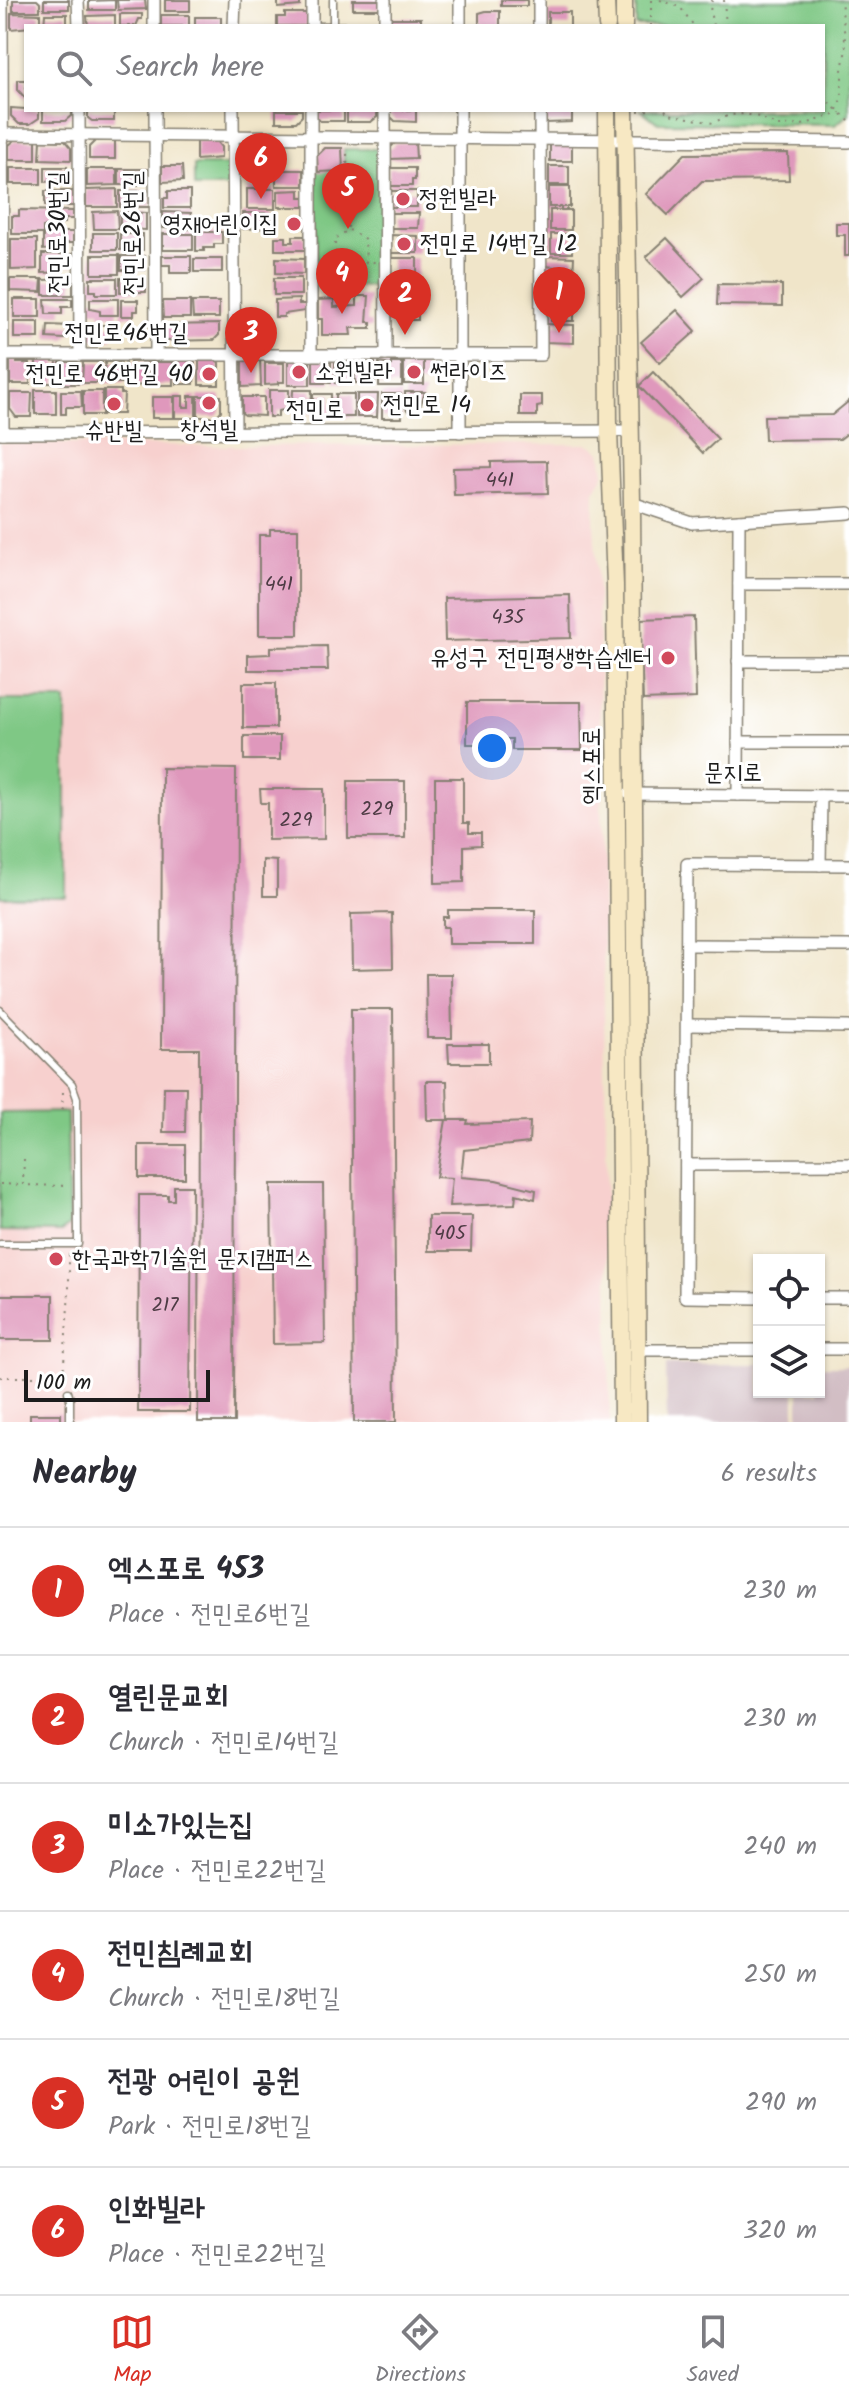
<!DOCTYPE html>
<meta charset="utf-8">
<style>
body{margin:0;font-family:Kalam,"Poor Story",sans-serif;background:#f2f2f3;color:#2b2b33}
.controls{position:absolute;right:24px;bottom:24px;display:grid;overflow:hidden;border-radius:0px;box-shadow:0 2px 6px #0004}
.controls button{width:72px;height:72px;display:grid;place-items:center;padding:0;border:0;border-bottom:2px solid #e1e1e2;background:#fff;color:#2b2b33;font:40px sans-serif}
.scale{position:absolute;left:24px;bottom:20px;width:186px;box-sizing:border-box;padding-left:8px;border:4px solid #1c1c1c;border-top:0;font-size:22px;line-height:28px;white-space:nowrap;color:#1c1c1c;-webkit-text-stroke:6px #fff;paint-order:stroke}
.you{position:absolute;left:492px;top:748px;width:28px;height:28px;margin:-20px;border:6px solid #fff;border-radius:50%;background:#1a73e8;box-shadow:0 0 0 12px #1a73e833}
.badge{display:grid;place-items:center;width:52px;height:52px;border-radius:50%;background:#d93025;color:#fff;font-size:26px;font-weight:700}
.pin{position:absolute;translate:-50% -66px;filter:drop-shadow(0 2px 4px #0008)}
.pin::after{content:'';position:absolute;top:42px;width:28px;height:24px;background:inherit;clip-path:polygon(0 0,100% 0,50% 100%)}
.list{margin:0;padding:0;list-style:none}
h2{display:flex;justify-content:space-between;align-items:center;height:104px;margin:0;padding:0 32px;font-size:34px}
h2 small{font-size:26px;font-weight:400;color:#7c7c81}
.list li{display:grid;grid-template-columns:52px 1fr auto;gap:24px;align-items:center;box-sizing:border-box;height:128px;padding:0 32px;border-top:2px solid #e1e1e2}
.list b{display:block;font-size:30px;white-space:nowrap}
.list p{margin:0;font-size:26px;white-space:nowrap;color:#7c7c81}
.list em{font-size:26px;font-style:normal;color:#7c7c81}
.icon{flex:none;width:44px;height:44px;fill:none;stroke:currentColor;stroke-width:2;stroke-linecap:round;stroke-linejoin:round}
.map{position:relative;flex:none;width:849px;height:1422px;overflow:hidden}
.search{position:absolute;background:#fff;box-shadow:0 2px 6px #0004;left:24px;right:24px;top:24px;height:88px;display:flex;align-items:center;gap:20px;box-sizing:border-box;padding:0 28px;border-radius:0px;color:#7c7c81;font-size:30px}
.sheet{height:872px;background:#fff}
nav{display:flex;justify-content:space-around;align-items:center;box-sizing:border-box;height:112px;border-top:2px solid #e1e1e2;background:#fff;font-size:22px;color:#7c7c81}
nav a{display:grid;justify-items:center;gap:4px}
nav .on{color:#d93025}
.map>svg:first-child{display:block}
</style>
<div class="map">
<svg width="849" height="1422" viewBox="0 0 849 1422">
<rect width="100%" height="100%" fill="#fff"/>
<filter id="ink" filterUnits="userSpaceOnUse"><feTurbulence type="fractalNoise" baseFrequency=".0125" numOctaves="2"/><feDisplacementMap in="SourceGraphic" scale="16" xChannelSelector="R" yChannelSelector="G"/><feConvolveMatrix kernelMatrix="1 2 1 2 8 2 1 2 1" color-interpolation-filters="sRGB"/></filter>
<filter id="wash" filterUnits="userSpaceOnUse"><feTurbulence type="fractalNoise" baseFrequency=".006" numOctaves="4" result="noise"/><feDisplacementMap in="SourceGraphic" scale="32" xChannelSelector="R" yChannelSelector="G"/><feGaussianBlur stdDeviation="1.8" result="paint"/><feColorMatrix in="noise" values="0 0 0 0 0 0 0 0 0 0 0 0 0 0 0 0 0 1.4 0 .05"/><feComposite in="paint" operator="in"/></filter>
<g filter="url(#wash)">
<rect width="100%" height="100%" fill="#f0e5c9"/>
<polygon fill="#f7d0ce" points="0,443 238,446 589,444 601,452 604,474 595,489 594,525 598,590 610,1422 0,1422"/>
<g fill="#d2bec4">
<polygon points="759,1364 759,1392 795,1392 795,1422 667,1422 666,1365"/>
<polygon points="819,1366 849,1366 849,1422 799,1422 799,1392 819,1392"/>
</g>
<g fill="#7fc885" stroke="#4e7250" stroke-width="2">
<polygon points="636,0 849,0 849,114 835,125 658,123 641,110 823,110 823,26 636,26"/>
<polygon points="344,149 378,149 380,286 317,287 316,171 344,171"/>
<rect x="194" y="165" width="34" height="22"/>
<rect x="0" y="700" width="66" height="197"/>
<polygon points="67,1112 69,1226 61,1232 0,1231 0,1113"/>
</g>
<g id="blocks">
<g fill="#df98bc">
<polygon points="13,0 37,0 40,3 40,11 13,11"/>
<rect x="44" y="0" width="25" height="9"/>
<polygon points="115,0 115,10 89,10 89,1"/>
<polygon points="117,0 145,0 146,9 118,10"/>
<rect x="165" y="0" width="25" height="11"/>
<polygon points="278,0 300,0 300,6 278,8"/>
<rect x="353" y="0" width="27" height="9"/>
<rect x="501" y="0" width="26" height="6"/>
<polygon points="486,11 500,11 500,26 483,26 479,23 479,13"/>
<rect x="548" y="12" width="22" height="14"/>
<polygon points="11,13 40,14 40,26 11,29"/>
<polygon points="285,13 307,13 307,26 277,26 277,17 285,17"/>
<polygon points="45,14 67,14 67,24 44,26"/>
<polygon points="120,14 142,14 142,19 139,19 136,26 120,26"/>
<polygon points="115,15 115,26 88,26 87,16"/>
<rect x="161" y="15" width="28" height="11"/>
<rect x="195" y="17" width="26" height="9"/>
<rect x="390" y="18" width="31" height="8"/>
<polygon points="18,80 26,80 26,99 18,90"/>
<polygon points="11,108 39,110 39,118 30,124 19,124 11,116"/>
<polygon points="43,110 72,110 72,115 65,121 43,121"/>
<polygon points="88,110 114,110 114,121 92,121 88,118"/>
<polygon points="276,110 302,110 302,116 296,122 276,122"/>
<polygon points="315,110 344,110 344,121 320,121 315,115"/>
<polygon points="347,110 377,110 377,117 371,122 347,122"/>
<polygon points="389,110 416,110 416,122 395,121 389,115"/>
<polygon points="545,110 572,110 572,122 546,123"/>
<polygon points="15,140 36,140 36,160 9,160 9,145"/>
<polygon points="41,140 65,141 71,148 71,160 40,159"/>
<polygon points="95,141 115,141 115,159 89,159 89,147"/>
<polygon points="196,141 216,141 221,147 221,158 196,160"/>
<polygon points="415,142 416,158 390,159 389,149 395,143"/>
<rect x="550" y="143" width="22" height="18"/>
<polygon points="325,148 342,148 343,171 318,172 317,156"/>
<polygon points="788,153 789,180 702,181 668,215 646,194 685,154"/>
<polygon points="162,166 182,166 183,181 162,182"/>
<rect x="549" y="166" width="20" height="19"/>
<polygon points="45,167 67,167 67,180 45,182"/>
<rect x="10" y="168" width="31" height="16"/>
<polygon points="389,168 415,168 415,180 412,180 412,186 389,186"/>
<polygon points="87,169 117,169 117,185 87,186"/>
<polygon points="119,169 148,169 148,177 142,177 143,181 138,181 138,185 119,185"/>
<rect x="276" y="170" width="28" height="16"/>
<rect x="549" y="187" width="21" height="20"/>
<polygon points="117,189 117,207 86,207 86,190"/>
<rect x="247" y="189" width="28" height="20"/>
<polygon points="300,190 300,197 305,197 305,207 278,207 278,191"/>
<rect x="45" y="191" width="28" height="15"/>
<rect x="120" y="191" width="30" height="16"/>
<polygon points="168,191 190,191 190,208 164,208 164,198 168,198"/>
<rect x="389" y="191" width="28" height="16"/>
<polygon points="19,210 73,211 73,219 64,219 64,223 59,223 59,227 43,227 43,234 12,234 12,216 19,216"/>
<rect x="550" y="210" width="21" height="20"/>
<polygon points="117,211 118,229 94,229 93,212"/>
<polygon points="120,212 146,213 146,230 120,229"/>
<polygon points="163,212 191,213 190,229 163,228"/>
<polygon points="243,213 271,213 272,228 243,229"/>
<polygon points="389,213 419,213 418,228 389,228"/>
<polygon points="836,223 849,223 849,256 845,256 845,235 836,235"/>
<polygon points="43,232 73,232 73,243 64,243 64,248 43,250"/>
<polygon points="196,232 222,232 222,244 214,244 214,248 204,248 204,251 196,251"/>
<rect x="93" y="233" width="24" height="17"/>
<rect x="120" y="234" width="23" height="16"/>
<rect x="163" y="234" width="30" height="16"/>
<rect x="551" y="234" width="21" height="19"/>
<polygon points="390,235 418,236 418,253 390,253"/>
<polygon points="293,236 305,236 305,250 275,250 275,237 286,237 286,242 293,242"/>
<polygon points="667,238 704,278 683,297 646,257"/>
<polygon points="11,239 37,239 37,269 11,270"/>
<polygon points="42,254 73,254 74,266 63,266 63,272 42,273"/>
<rect x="92" y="255" width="27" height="19"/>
<rect x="121" y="256" width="24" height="14"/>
<polygon points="162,256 191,256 191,273 170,273 170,265 162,265"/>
<polygon points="546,256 574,257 573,276 555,275 555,267 545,266"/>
<polygon points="276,258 304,259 304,274 276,273"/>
<rect x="391" y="258" width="26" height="18"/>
<rect x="194" y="259" width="28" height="13"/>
<polygon points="90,278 117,278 117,294 96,294 96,291 90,291"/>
<rect x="120" y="278" width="26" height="14"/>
<rect x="274" y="278" width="27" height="17"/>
<polygon points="10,279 42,279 41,292 10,291"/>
<polygon points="73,279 73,295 43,295 43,280"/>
<rect x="548" y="281" width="25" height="15"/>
<polygon points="391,284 417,284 417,295 391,294"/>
<polygon points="718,284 782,285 782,306 717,305"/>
<polygon points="357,296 369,296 367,322 371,322 371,328 350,328 351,335 322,335 322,319 318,319 318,300 334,299 334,307 357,306"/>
<rect x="14" y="299" width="26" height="18"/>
<polygon points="45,299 72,299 72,307 62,307 62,314 46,314"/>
<polygon points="90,299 118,299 118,315 100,315 100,311 90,309"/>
<polygon points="299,299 299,304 305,304 305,311 284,314 284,317 275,317 275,300"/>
<polygon points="121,300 138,300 138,311 134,311 134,316 121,316"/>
<polygon points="400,300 418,300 418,320 408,320 408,316 402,316"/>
<polygon points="162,301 190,301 190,318 163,318"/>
<polygon points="192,302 219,302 219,318 193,318"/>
<polygon points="559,303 574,303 574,321 551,321 551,311 559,311"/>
<polygon points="677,310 696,331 660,363 641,342"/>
<rect x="14" y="322" width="25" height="16"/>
<polygon points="219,324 219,335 214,340 164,341 164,325"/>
<polygon points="544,324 574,325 574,343 543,342"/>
<polygon points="48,325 71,326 71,333 65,339 47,338"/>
<polygon points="85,325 112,325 112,339 90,339 85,334"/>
<polygon points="177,356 195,356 194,384 177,384"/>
<polygon points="199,357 216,358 219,363 219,385 199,385"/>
<polygon points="260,358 261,386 242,387 242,360"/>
<rect x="288" y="359" width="22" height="26"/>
<polygon points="10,360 17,360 17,363 30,363 30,384 10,384"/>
<polygon points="36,360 57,360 56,383 36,383"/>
<rect x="313" y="360" width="18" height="23"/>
<polygon points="335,360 353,360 352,383 335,383"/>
<rect x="404" y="360" width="20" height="24"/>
<polygon points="60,362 77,362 78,384 60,384"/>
<polygon points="83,362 102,362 101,383 82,383"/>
<polygon points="105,362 125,362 124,383 105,383"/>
<polygon points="130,362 149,362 149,385 130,386"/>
<rect x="151" y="362" width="22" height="23"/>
<rect x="355" y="362" width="20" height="21"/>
<polygon points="265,363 284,363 284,382 279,382 279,384 265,385"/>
<polygon points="379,363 392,365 392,363 402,363 402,386 379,386"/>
<polygon points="653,372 718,439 703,453 639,386"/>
<rect x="35" y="390" width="21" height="24"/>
<polygon points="104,390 121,390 121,394 124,394 123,414 104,414"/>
<polygon points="269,390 289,390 289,409 278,411 278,417 269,417"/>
<polygon points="293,390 312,390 311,413 292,412"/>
<polygon points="61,391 81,391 82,407 66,407 66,414 61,414"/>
<rect x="83" y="391" width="19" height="24"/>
<polygon points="405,392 425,392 420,407 408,411 405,407"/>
<polygon points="10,393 32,393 31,417 16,417 10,409"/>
<rect x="313" y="394" width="18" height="23"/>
<rect x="336" y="394" width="18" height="23"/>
<polygon points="357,394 378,394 377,417 357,417"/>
<polygon points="382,394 401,394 402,418 382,418"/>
<polygon points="520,395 542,395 542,406 537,407 537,416 520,416"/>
<polygon points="175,396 183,396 183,407 189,407 189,396 196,396 196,418 175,418"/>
<polygon points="198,396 221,396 221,411 216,417 198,417"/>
<rect x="152" y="397" width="22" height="21"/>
<polygon points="242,397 264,397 264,416 245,415 242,413"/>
<polygon points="849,401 849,432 840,439 765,440 764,416 832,415"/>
<polygon points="547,461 548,493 454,495 453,468 491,467 491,462"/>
<polygon points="270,529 298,529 298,635 259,635 259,535 270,535"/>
<polygon points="570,595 571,638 445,641 444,598"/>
<polygon points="694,617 696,698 643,700 640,619"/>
<polygon points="327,646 328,670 248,670 248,655 270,654 270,647"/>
<rect x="243" y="683" width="33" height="45"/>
<polygon points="467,702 581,702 582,750 512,750 512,739 494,739 494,744 467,744"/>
<rect x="244" y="736" width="36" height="24"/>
<polygon points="162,768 236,769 234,1422 198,1422 199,1049 161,1049"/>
<polygon points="435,778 463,778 463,823 469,823 469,833 481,833 481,845 464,846 464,882 435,883"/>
<rect x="348" y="781" width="57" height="57"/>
<polygon points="260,789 324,789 324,839 268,840 268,803 261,803"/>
<polygon points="263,860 277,861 277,896 263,896"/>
<polygon points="448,910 535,910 535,944 448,944 448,927 443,927 443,917 448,917"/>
<polygon points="392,913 393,968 352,969 351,914"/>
<polygon points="426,974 451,974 452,1038 427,1038"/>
<polygon points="351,1009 393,1009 396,1422 354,1422"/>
<polygon points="448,1044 489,1044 489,1063 449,1063"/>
<polygon points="426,1081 447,1081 448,1120 427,1120"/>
<polygon points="164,1087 186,1087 185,1132 163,1132"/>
<polygon points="446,1120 468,1120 467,1124 530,1122 529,1143 464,1150 461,1177 496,1180 536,1190 535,1199 516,1194 515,1204 449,1206 452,1178 436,1177"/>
<rect x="139" y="1145" width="46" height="33"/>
<polygon points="271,1184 323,1184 325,1343 273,1344"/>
<polygon points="174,1186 192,1186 190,1412 138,1412 139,1195 168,1195 168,1200 174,1200"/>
<polygon points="428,1216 472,1216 471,1251 428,1251"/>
<rect x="0" y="1295" width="53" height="45"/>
<rect x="30" y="1414" width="31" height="8"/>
</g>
</g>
</g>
<g filter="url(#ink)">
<use href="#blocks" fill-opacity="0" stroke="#868072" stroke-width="2"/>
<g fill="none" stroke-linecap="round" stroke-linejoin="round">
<g stroke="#868072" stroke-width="9">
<g id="lane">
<polyline points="312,26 350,26"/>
<polyline points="333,26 333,0"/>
<polyline points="0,1010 72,1084 77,1098 78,1244 0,1244"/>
<polyline points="68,1392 70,1399 70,1422"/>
</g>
</g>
<g stroke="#868072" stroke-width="14">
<g id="street">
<polyline points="2,0 3,433"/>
<polyline points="78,0 79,26"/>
<polyline points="154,0 154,26"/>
<polyline points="385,0 385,26"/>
<polyline points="539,0 539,26"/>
<polyline points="234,26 235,0"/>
<polyline points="312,26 312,0"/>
<polyline points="460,26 460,0"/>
<polyline points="79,110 80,355"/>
<polyline points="155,110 156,355"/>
<polyline points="233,110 235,433"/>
<polyline points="385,110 386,355"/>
<polyline points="0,134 849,142"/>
<polyline points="0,355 541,355 540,110"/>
<polyline points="311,355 311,110"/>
<polyline points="460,432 460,110"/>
<polyline points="0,433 631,431"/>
<polyline points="632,503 692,523 849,513"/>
<polyline points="739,584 849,584"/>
<polyline points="738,661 849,661"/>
<polyline points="738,742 849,742"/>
<polyline points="629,794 849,796"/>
<polyline points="738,795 739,520"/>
<polyline points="820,865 821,796"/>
<polyline points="687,945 849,946"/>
<polyline points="687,1025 849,1027"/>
<polyline points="686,1165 849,1164"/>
<polyline points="759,1298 685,1297 687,864 849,865"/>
<polyline points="819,1298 849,1298"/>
<polyline points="819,1349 849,1349"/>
<polyline points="637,1350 759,1350"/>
</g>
</g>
<g stroke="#868072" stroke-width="19">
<g id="secondary">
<polyline points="606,0 607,26"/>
<polyline points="624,0 624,26"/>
<polyline points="607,110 609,431 615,585 622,1422"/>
<polyline points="625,110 632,503 638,1422"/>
</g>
</g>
<g stroke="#868072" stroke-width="2" stroke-dasharray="2 6" stroke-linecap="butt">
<polyline points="660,0 680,7 694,26"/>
<polyline points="712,0 710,11 713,26"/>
<polyline points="724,0 726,26"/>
<polyline points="651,26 651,0"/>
<polyline points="823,97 837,110"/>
<polyline points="665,110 669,114 713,123 729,115 745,114 759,117 778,126 802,125 841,113"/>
<polyline points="754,110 758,116"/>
<polyline points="837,110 842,96 842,70 846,49 841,0"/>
<polyline points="638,111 650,110"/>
<polyline points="842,114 849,121"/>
<polyline points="349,230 365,239 366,262 375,262"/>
<polyline points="325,260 335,259 335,239 348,230 347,151"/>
<polyline points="63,1092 62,1108 67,1111"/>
<polyline points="24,1159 23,1185 69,1186"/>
<polyline points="0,1184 23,1185"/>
<polyline points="0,1377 63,1377 69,1292 69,1254"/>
</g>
<use href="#lane" stroke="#fff" stroke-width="6"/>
<use href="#street" stroke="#fff" stroke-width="11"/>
<use href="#secondary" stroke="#f7e8c3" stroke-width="16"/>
</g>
</g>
<g fill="#d1495b" stroke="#fff" stroke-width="3">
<circle cx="403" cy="199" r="8"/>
<circle cx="294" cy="224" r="8"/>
<circle cx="404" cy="244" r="8"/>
<circle cx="299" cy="372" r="8"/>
<circle cx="414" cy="372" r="8"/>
<circle cx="209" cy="374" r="8"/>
<circle cx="209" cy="403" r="8"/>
<circle cx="114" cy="404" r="8"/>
<circle cx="367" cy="405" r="8"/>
<circle cx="668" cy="658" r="8"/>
<circle cx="56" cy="1259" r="8"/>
</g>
<g text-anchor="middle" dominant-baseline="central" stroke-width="6" stroke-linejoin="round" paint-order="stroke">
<g font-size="20" fill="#4d3b44">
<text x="500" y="481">441</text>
<text x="279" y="585">441</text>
<text x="508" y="618">435</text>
<text x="377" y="810">229</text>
<text x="296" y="821">229</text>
<text x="450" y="1234">405</text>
<text x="165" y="1306">217</text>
</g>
<g font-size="24" fill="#1c1c1c" stroke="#fff" text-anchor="start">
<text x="419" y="199">정원빌라</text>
<text x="278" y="224" text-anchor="end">영재어린이집</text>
<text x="420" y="244">전민로 14번길 12</text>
<text x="315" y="372">소원빌라</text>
<text x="430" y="372">썬라이즈</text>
<text x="193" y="374" text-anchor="end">전민로 46번길 40</text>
<text x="383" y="405">전민로 14</text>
<text x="209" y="430" text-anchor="middle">창석빌</text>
<text x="114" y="431" text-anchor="middle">슈반빌</text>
<text x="652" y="658" text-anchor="end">유성구 전민평생학습센터</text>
<text x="72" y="1259">한국과학기술원 문지캠퍼스</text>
</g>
<g font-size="24" fill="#1c1c1c" stroke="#fff">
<text transform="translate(58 232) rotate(-90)">전민로30번길</text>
<text transform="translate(133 233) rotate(-90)">전민로26번길</text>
<text x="126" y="333">전민로46번길</text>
<text x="315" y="410">전민로</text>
<text transform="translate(592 766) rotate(-90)">엑스포로</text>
<text x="733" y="773">문지로</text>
</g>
</g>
</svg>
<div class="controls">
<button><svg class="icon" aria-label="locate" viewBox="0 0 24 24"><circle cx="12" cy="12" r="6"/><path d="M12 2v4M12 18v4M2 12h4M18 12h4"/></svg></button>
<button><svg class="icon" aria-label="layers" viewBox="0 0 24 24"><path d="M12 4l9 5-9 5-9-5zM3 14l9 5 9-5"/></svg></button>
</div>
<div class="scale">100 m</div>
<div class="you"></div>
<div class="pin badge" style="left:559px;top:333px">1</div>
<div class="pin badge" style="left:405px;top:335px">2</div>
<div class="pin badge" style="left:251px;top:373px">3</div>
<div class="pin badge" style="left:342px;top:314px">4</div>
<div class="pin badge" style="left:348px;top:229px">5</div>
<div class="pin badge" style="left:261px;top:199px">6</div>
<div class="search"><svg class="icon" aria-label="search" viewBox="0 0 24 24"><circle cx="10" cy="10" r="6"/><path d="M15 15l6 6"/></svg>Search here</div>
</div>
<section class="sheet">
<h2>Nearby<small>6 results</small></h2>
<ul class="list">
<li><span class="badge">1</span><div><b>엑스포로 453</b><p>Place · 전민로6번길</p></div><em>230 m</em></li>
<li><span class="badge">2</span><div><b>열린문교회</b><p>Church · 전민로14번길</p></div><em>230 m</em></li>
<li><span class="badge">3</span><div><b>미소가있는집</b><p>Place · 전민로22번길</p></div><em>240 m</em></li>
<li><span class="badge">4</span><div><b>전민침례교회</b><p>Church · 전민로18번길</p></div><em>250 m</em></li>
<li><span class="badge">5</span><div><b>전광 어린이 공원</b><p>Park · 전민로18번길</p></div><em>290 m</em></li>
<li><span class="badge">6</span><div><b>인화빌라</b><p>Place · 전민로22번길</p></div><em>320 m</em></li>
</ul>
</section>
<nav>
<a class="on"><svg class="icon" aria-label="map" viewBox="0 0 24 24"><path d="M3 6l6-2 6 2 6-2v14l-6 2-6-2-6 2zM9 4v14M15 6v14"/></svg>Map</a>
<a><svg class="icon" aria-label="directions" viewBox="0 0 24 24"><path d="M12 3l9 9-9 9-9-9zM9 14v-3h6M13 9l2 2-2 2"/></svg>Directions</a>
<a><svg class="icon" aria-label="saved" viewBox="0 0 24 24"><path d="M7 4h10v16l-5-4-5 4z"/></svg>Saved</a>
</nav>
